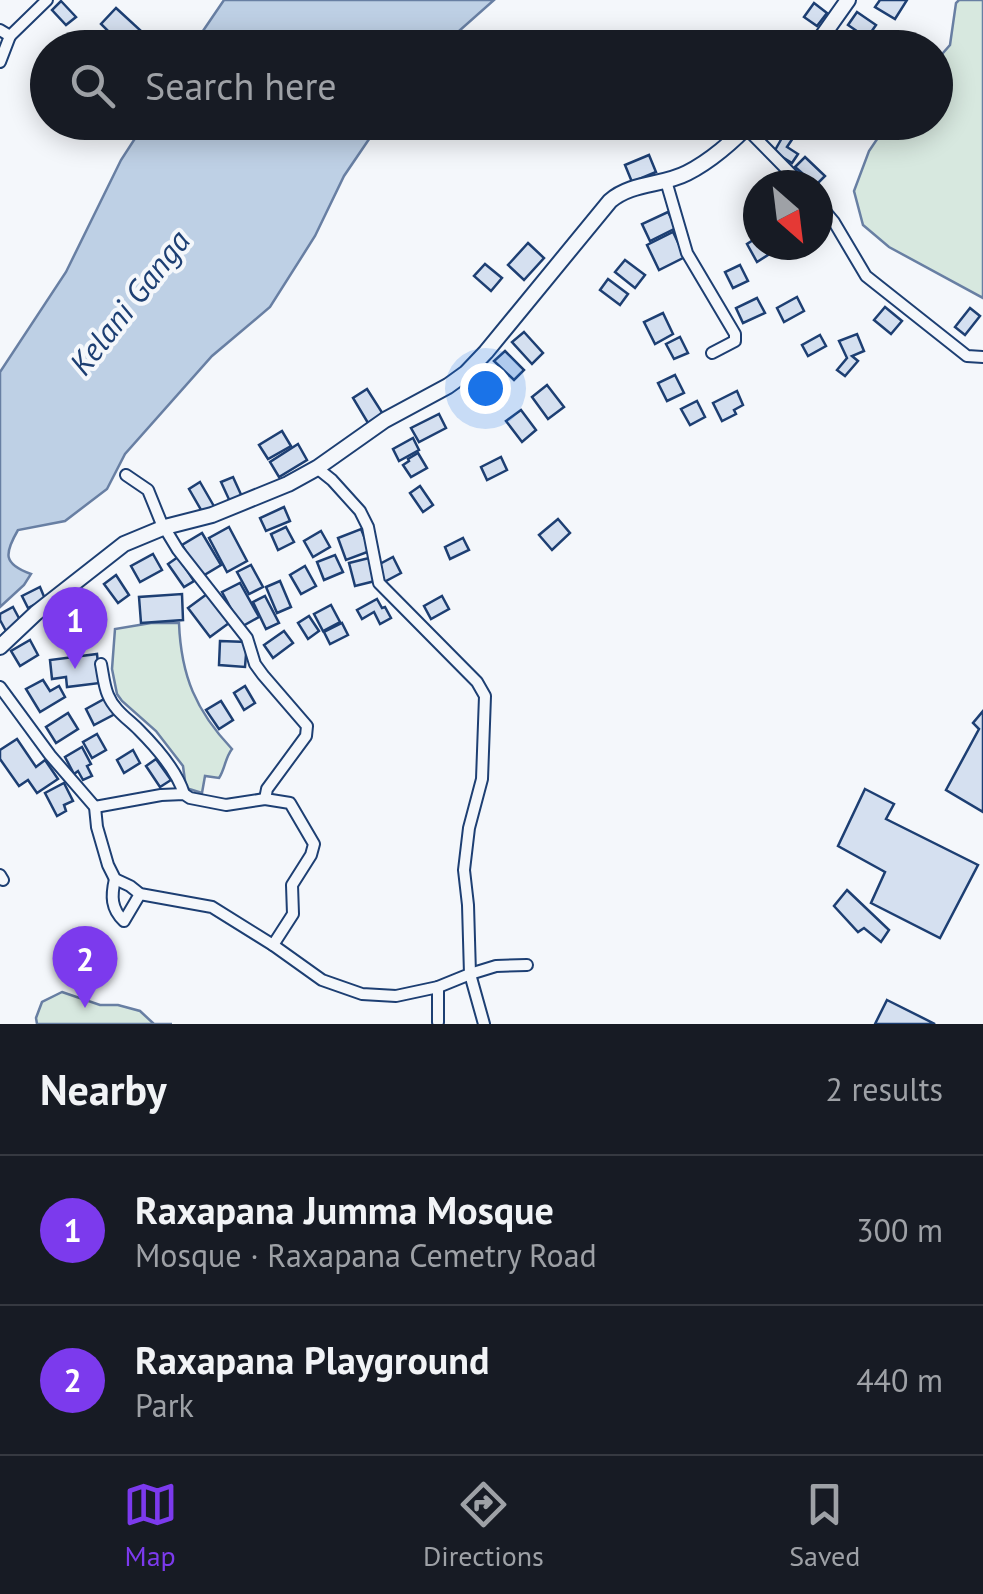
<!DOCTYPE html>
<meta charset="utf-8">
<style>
body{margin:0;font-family:"PT Sans",sans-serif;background:#242831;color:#f1f3f6}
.compass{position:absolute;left:743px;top:170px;width:90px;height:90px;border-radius:50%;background:#171b24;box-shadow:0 5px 25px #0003;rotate:152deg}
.you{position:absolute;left:485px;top:388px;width:35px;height:35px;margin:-25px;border:8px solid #fff;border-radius:50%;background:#1a73e8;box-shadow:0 0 0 15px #1a73e833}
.badge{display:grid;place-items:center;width:65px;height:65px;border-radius:50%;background:#7c3aed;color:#fff;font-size:32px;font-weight:700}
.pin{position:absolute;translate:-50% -82px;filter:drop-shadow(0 2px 5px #0008)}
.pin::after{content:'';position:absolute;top:52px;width:35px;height:30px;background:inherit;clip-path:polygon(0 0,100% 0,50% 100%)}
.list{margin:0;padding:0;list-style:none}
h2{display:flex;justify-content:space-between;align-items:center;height:130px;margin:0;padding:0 40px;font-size:42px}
h2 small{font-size:32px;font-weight:400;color:#9ea1a6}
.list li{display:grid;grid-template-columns:65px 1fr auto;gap:30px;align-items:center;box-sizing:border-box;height:150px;padding:0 40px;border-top:2px solid #363941}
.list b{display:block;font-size:38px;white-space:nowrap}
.list p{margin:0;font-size:32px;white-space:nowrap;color:#9ea1a6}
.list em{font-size:32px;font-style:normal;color:#9ea1a6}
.icon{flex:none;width:55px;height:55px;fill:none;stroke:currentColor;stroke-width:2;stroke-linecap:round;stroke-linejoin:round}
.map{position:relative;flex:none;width:983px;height:1024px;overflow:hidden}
.search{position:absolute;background:#171b24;box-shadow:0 5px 25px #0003;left:30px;right:30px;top:30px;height:110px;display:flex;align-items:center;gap:25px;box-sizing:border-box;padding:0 35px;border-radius:55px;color:#9ea1a6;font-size:38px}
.sheet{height:430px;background:#171b24}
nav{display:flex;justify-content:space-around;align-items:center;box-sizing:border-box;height:140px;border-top:2px solid #363941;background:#171b24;font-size:28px;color:#9ea1a6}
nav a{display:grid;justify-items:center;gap:5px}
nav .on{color:#7c3aed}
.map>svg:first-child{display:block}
</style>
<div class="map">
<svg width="983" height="1024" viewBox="0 0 983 1024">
<rect width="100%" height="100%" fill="#f4f7fb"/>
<g fill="#d7e8df" stroke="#687fa3" stroke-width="2.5">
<polygon points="959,0 983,0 983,298 889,247 863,225 854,191 869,151 888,123 936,122 936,61 950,45 956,3"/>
<path d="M 151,623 L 179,623 C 181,676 196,711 232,749 C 225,758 225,769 219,778 L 205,776 L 202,793 L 186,788 L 183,766 L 156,731 L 122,701 L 117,694 L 112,669 L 115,629 Z"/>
<polygon points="62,992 100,1005 118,1005 140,1011 154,1024 172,1024 37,1024 36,1018 42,1002"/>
</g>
<g fill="#bed0e5" stroke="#687fa3" stroke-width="2.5">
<polygon points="224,0 494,0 441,47 192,47"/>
<path d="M 145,123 L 380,123 L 344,176 L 315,236 L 270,307 L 212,356 L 125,454 L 107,489 L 65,521 L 18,530 C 4,554 3,564 31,574 L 24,585 L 0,607 L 0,372 L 66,272 L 121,160 Z"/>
</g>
<g fill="#d5e0f0" stroke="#1d3f73" stroke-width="2.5">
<polygon points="880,0 907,0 895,19 875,7"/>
<polygon points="61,1 76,17 66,25 52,10"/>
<polygon points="814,3 827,13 817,26 804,17"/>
<polygon points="116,8 140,30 124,47 101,24"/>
<polygon points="857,12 876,25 867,38 848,25"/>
<polygon points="791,122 803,123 787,147 798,154 792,163 774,152"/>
<polygon points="649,155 656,172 632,182 625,165"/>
<polygon points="805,157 825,176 816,185 795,167"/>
<polygon points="668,212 676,228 650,241 642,224"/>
<polygon points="673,232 685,257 659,270 647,245"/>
<polygon points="758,237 758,245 763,245 768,255 757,262 747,244"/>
<polygon points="528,243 544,258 524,280 508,265"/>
<polygon points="625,260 645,275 635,288 615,272"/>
<polygon points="485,264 502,278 491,291 474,276"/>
<polygon points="740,265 748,281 733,288 725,272"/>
<polygon points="608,279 628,294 620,305 600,290"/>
<polygon points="797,297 804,311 784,322 777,308"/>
<polygon points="757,298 765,313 743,323 736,308"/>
<polygon points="885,307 902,321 891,334 874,320"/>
<polygon points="970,308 980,316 965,335 955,327"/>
<polygon points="663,313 673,334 655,344 644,322"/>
<polygon points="524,332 543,353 532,364 512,342"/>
<polygon points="857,334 864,351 852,356 858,361 845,376 837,370 847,358 839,341"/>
<polygon points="820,335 826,346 808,356 802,345"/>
<polygon points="680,337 688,353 674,359 666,344"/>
<polygon points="505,351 524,370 514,380 494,361"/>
<polygon points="484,373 503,391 490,404 471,386"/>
<polygon points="675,375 684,393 667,401 658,383"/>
<polygon points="547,385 564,407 548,419 532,397"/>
<polygon points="367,389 383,414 368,423 353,398"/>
<polygon points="737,391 743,405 734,410 736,414 722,421 713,403"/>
<polygon points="697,401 705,417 690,425 681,409"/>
<polygon points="521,410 536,430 522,442 506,421"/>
<polygon points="439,414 446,428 419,442 411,428"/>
<polygon points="282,431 291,446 268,459 259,445"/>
<polygon points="413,438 419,450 399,461 393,449"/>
<polygon points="298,444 307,460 279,477 270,462"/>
<polygon points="418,453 427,468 411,477 403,465 409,461 408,459"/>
<polygon points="501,457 507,470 487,480 481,467"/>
<polygon points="233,477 244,501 232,506 221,482"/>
<polygon points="200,482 215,508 204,515 189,489"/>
<polygon points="420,486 433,505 423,512 410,493"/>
<polygon points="284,507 290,521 266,531 260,518"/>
<polygon points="558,519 570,533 552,550 539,535"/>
<polygon points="229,527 247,561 227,572 209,538"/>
<polygon points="286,527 294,542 278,550 271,534"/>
<polygon points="361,529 370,551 346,560 338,538"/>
<polygon points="321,531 330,547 313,557 304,541"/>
<polygon points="202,533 221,565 201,577 182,545"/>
<polygon points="463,538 469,550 450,559 445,547"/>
<polygon points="153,554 162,570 140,582 131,566"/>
<polygon points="335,555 343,572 324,580 317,562"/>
<polygon points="178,557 194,581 184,587 168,564"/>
<polygon points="393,557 401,573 384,582 376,566"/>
<polygon points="369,558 375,581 355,586 349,563"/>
<polygon points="251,565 263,587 249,594 237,572"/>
<polygon points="305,566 316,586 301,594 290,575"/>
<polygon points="116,575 129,595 118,603 104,584"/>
<polygon points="280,581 291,607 277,613 266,587"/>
<polygon points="240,583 259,617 241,627 222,592"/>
<polygon points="40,587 45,599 28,608 22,596"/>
<polygon points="182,594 183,620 141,623 139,597"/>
<polygon points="207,594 229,623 210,637 188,608"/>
<polygon points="80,596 92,613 66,630 55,613"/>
<polygon points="265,596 279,623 266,629 253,602"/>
<polygon points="442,596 449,609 431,619 424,606"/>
<polygon points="377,599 382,608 385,607 391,618 380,624 374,612 362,619 357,610"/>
<polygon points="331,605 340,622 323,631 314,614"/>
<polygon points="13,607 21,622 6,631 0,620 0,614"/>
<polygon points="309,616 319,631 308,639 298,623"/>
<polygon points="342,623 348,635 330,644 324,632"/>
<polygon points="284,631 293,643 273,658 264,645"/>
<polygon points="30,640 38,655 20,666 11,651"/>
<polygon points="220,641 247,642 245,667 219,665"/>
<polygon points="97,654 100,683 67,687 66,677 52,679 50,660"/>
<polygon points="43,680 50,691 59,686 65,697 40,712 26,689"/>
<polygon points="245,686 255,703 244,710 234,693"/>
<polygon points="106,698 115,714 94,725 86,709"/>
<polygon points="221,701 233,720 219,729 206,710"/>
<polygon points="983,711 983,812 946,790 979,729 973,723"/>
<polygon points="68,713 78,729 56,743 46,727"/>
<polygon points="97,734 106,750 92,758 83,742"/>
<polygon points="17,739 36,767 45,760 58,779 37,793 28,780 19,786 0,759 0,750"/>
<polygon points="82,747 91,764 87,766 92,776 83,780 78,771 74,774 65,757"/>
<polygon points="133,750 140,763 124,773 117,760"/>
<polygon points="156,759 171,780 160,787 146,766"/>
<polygon points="64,783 73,801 64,805 66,811 57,816 45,793"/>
<polygon points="865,789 894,804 886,819 978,865 940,938 871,903 885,872 838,846"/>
<polygon points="847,890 889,930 881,942 864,928 858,932 834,906"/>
<polygon points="887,1000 935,1024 875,1024"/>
</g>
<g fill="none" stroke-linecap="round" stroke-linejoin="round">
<g stroke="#1d3f73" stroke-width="14">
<g id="street">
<polyline points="0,30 10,36 0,62"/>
<polyline points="10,36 47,0"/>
<polyline points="746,128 802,185"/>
<polyline points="666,181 687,253 735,334 735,341 712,353"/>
<polyline points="818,203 834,222 866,276 967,356 983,357"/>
<polyline points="126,475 148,490 161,522 178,550 247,638 255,664 263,675 307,726 306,736 267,789 265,799"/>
<path d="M 101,664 C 103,674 104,686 108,695 C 114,710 128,719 139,730 C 156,747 177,771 184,794"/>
<polyline points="0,687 50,755 95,807 97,827 108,865 115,879 130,886 140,894 212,907 273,945 322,980 362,994 396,996 438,987 470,974 468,905 464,870 469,828 482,779 485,696 477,682 379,583 368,527 360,511 332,480 317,468"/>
<polyline points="95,807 161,795 184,794 190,798 226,805 265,799 290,803 314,844 311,855 292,885 293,914 273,945"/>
<polyline points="0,875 3,880"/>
<path d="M 115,879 C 111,896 111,909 124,921 L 140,894"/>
<polyline points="438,1022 438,987"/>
<polyline points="484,1024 470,974 496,966 527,965"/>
</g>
</g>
<g stroke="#1d3f73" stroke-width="18">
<g id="secondary">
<polyline points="814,48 848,0"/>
<path d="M 0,647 L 36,613 L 124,544 L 165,527 L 212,515 L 288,484 L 317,468 L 385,420 L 448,386 L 466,373 L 486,352 L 610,201 C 632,182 662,186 687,173 C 709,162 734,141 751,122"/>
</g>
</g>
<use href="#street" stroke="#f4f7fb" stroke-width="10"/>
<use href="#secondary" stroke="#f4f7fb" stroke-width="14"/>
</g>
<g text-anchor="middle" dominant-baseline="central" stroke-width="8" stroke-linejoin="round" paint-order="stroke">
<g font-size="32" font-style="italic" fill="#1d3f73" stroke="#f4f7fb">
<text transform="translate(129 302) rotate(-52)">Kelani Ganga</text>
</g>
</g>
</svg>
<svg class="compass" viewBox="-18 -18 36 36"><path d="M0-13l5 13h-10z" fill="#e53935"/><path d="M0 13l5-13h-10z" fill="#9ea1a6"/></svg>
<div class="you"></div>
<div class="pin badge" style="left:75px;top:669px">1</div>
<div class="pin badge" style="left:85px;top:1008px">2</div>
<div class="search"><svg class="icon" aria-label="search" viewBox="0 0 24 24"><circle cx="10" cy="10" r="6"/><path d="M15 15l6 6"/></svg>Search here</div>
</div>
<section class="sheet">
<h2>Nearby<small>2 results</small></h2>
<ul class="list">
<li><span class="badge">1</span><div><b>Raxapana Jumma Mosque</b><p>Mosque · Raxapana Cemetry Road</p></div><em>300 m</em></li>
<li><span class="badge">2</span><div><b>Raxapana Playground</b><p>Park</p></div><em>440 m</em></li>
</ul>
</section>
<nav>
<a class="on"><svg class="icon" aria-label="map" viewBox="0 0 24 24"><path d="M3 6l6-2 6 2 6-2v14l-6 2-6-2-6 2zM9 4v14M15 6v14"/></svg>Map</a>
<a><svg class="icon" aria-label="directions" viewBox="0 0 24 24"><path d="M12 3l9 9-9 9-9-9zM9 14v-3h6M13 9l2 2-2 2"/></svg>Directions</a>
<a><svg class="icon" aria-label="saved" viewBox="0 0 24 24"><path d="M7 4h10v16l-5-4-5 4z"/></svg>Saved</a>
</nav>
